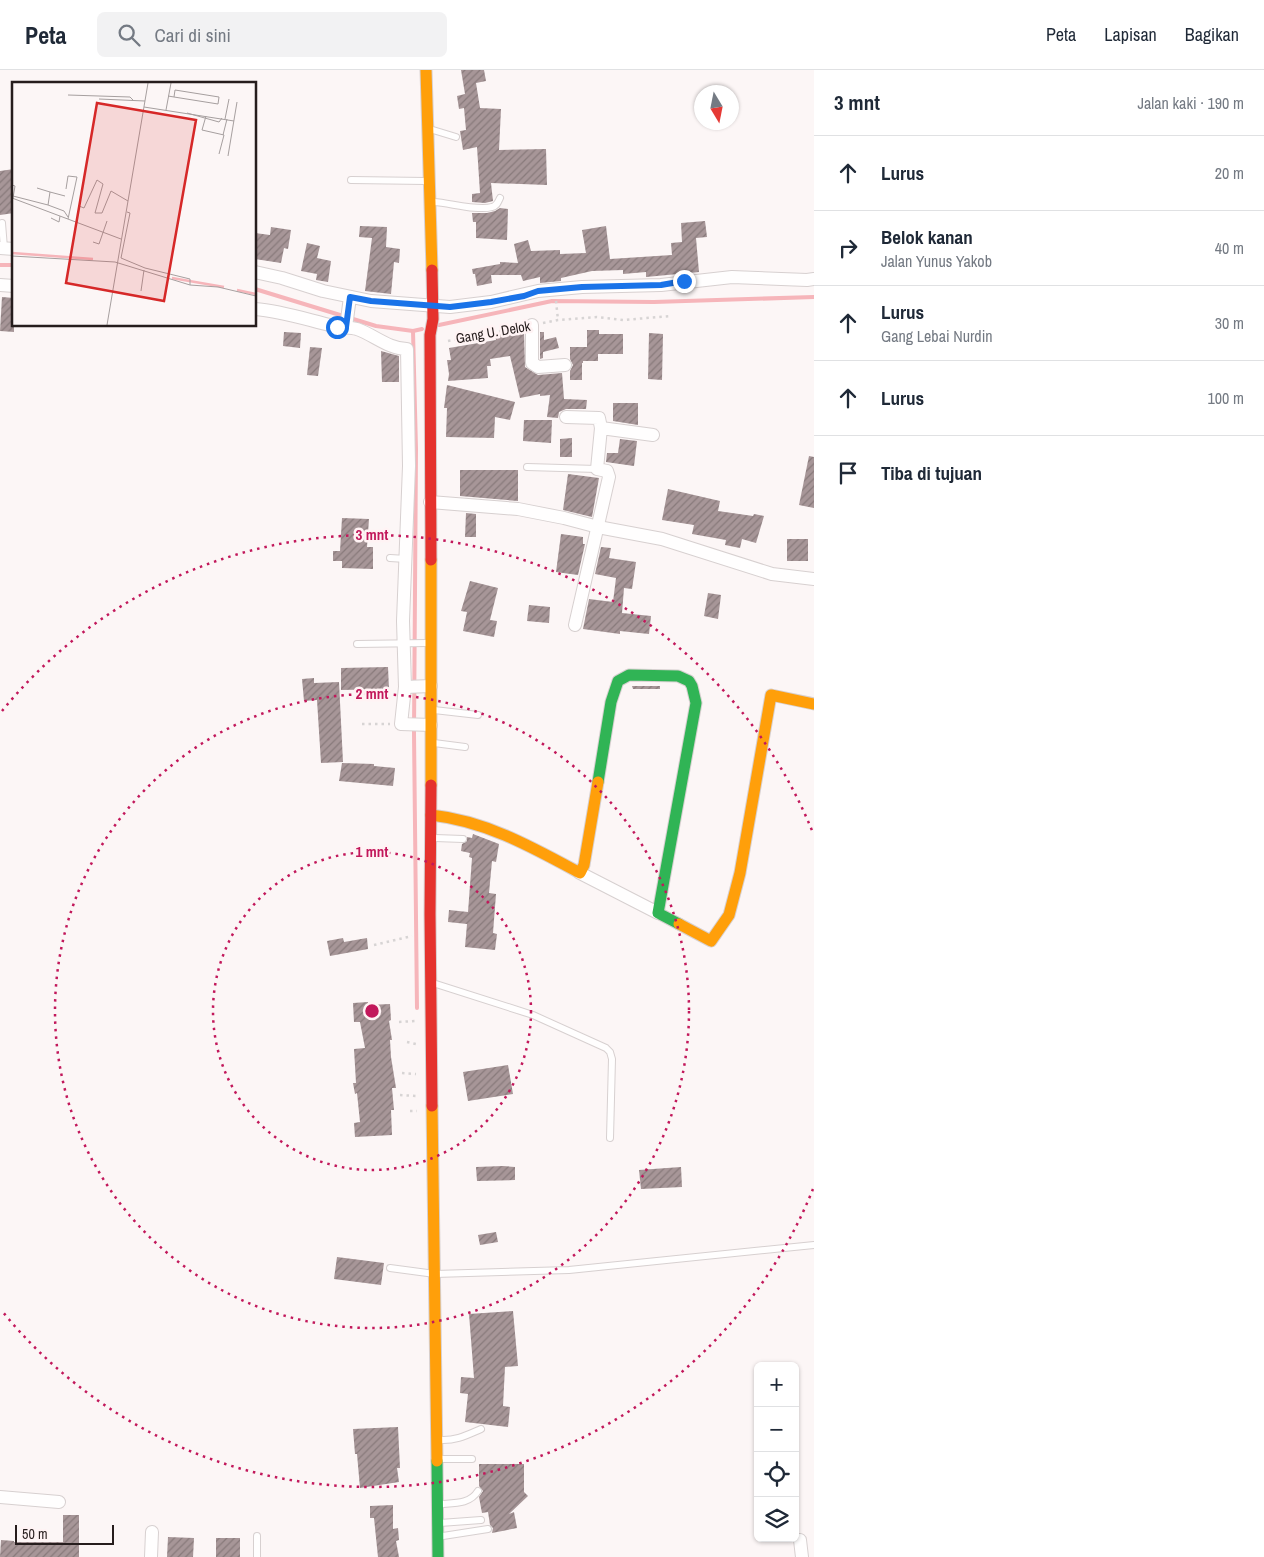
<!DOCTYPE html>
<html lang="id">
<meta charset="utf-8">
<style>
body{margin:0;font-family:"Archivo Narrow",sans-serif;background:#f2f2f3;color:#1f2937}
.controls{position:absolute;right:15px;bottom:15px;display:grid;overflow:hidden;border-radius:8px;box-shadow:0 1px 4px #0004}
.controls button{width:45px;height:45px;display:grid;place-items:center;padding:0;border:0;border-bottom:1px solid #e0e1e3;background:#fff;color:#1f2937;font:25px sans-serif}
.compass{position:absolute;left:694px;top:15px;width:45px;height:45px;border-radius:50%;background:#fff;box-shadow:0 1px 4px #0004;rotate:170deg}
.scale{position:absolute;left:15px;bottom:12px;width:99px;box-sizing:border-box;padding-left:5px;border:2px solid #261d1d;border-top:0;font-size:14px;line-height:18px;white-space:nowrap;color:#261d1d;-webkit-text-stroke:4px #fff3f4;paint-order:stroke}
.stop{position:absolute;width:15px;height:15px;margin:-11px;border:4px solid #1a73e8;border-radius:50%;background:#fff}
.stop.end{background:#1a73e8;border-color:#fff;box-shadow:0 1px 5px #0008}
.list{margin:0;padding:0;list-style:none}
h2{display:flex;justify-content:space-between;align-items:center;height:65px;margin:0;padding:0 20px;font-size:21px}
h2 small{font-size:16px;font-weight:400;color:#747a83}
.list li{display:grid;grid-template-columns:32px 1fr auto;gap:15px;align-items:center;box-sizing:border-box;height:75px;padding:0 20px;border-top:1px solid #e0e1e3}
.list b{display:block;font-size:19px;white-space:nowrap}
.list p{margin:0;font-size:16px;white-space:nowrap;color:#747a83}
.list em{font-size:16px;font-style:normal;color:#747a83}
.icon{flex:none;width:28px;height:28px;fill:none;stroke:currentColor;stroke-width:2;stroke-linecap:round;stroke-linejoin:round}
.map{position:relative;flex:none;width:814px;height:1487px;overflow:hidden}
header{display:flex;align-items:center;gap:30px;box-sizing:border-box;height:70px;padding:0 25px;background:#fff;border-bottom:1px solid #e0e1e3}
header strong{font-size:24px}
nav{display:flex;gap:28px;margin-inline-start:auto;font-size:18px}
.search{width:350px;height:45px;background:#f2f2f3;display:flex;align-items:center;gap:12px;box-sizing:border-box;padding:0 18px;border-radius:8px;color:#747a83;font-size:19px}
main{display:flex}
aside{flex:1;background:#fff}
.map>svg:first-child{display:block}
</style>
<header>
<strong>Peta</strong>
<div class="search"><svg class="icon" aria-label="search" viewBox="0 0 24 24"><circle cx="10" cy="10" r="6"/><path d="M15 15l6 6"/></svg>Cari di sini</div>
<nav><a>Peta</a><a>Lapisan</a><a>Bagikan</a></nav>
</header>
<main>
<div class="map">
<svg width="814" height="1487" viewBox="0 0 814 1487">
<defs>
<pattern id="building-hatch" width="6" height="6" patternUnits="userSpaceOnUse" patternTransform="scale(1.25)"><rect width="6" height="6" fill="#a79698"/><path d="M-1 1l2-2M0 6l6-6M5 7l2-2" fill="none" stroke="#887a7b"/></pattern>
</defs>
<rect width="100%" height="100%" fill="#fcf6f6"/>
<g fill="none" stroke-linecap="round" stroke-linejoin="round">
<g stroke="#f6b5ba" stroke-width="4">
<polyline points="0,195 14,195"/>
<polyline points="255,219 376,256 413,261 422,259"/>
<polyline points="439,255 552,231 654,232 814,227"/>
<polyline points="413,261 416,379 414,663 417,938"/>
</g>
</g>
<g fill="url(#building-hatch)">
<polygon points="461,0 484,0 486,11 476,13 480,38 501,39 499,80 546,79 547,115 491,113 493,131 485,133 472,132 472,124 480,123 477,77 463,80 460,61 466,60 464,38 459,39 457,26 465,24"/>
<polygon points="14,99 14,143 0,145 0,101"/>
<polygon points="500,138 508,139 507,170 476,168 476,152 473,152 472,143 487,143 495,141"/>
<polygon points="705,151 707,167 696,168 699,202 646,207 646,202 623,204 623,200 592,201 561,208 561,211 540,213 540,207 523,211 521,205 491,205 492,213 477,216 475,204 473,204 472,199 500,194 500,192 518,193 514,174 528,170 531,181 560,180 560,184 586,183 582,160 606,156 610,189 672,185 671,173 682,172 681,153"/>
<polygon points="360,156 387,157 386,177 400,179 399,193 394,192 391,224 365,221 372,168 359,167"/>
<polygon points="271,157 291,160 288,179 284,178 281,193 255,189 255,163 270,165"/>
<polygon points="307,173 320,176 317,188 331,191 328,212 316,210 317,204 301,201"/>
<polygon points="2,227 14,228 14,262 0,261"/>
<polygon points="587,260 599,260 599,264 623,264 623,284 598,284 598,291 583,291 583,293 582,293 582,310 570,310 570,301 573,295 570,289 570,277 587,277"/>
<polygon points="516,261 524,261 525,297 538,305 562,303 564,329 587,330 586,339 566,339 559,342 558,348 547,347 550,325 540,326 540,324 520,328 510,286 490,289 491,296 487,296 488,308 448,311 449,304 447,290 451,290 449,278 496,270 495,265 515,263"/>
<polygon points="284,262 301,263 300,278 283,276"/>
<polygon points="540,262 544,262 544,270 556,267 559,278 543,282 543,288 540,289"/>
<polygon points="649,263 663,264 662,310 648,309"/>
<polygon points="310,277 322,278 318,306 307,305"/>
<polygon points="381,281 399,286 399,312 382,312"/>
<polygon points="447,315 515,332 510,350 495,347 494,368 446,367 447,338 444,338"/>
<polygon points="613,333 638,333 638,355 613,351"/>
<polygon points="524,350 552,350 551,373 523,371"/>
<polygon points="572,368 572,387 560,387 560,369"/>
<polygon points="620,369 637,371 634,396 606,392 607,383 618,383"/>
<polygon points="809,386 814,387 814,438 799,435"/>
<polygon points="460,400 518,400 518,431 460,426"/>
<polygon points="568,404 599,408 592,447 563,440"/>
<polygon points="668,419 720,431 718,441 753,446 754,444 764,446 756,473 742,469 740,478 725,475 726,470 692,464 694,455 662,450"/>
<polygon points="466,443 476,444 476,467 465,467"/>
<polygon points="342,448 369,449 367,477 373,477 373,499 342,498 342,491 333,491 333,481 340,481"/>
<polygon points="561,464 583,467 583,474 585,474 578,505 556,502"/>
<rect x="787" y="469" width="21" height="22"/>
<polygon points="601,477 611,478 609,488 636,492 632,519 624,518 622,543 651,546 649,564 620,561 620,564 583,559 589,529 613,532 616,508 595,504"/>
<polygon points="470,511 498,518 490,550 497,551 494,567 463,561 467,542 461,541"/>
<polygon points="708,523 721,525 718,549 704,546"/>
<polygon points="529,535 550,537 549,553 527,551"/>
<polygon points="388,597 389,619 341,620 341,598"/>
<polygon points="314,608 314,613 339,612 343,692 321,693 317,630 304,631 302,609"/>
<polygon points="632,616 660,616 660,619 633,619"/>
<polygon points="342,693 374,694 374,696 395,698 393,716 339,711"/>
<polygon points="473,764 499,774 496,792 492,791 489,823 496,824 493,863 497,864 495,880 465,877 467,854 448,852 449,840 468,842 472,788 469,787 470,783 461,781 462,774 467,771 467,767 472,768"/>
<polygon points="343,868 344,872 367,868 368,879 330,886 327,871"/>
<polygon points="368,932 368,935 390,934 391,950 389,951 392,970 390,970 391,987 396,1018 392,1018 394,1040 391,1040 392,1065 355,1067 354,1053 360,1052 357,1023 355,1024 353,1013 356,1013 354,979 365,978 360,952 354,952 353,933"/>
<polygon points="508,995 513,1024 468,1031 463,1002"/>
<polygon points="503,1096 515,1097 515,1110 477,1111 476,1097"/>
<polygon points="681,1097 682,1117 641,1119 639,1100"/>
<polygon points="496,1162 498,1172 480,1175 478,1165"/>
<polygon points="337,1187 384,1193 381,1215 334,1209"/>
<polygon points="513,1241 518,1296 505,1297 503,1336 510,1337 508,1357 465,1352 468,1324 460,1323 461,1307 474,1308 469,1244"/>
<polygon points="398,1357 400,1398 397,1398 399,1412 360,1418 357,1384 355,1384 353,1359"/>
<polygon points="479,1394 524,1394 524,1422 528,1426 509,1444 514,1442 517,1458 492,1463 493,1458 490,1455 488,1442 482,1443 479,1427 483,1421 479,1416"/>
<polygon points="393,1435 393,1459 398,1458 399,1470 396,1471 399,1487 378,1487 374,1448 370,1448 370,1436"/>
<polygon points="63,1445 79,1445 79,1487 0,1487 1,1470 14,1471 14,1472 63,1472"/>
<polygon points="168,1467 194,1468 193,1487 167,1487"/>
<rect x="216" y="1468" width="24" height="19"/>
</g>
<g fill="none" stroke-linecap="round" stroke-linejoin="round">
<g stroke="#d7d0d0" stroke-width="8">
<g id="lane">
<polyline points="433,60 456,67"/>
<polyline points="351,110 426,111"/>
<path d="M 434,132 C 450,133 477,141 492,137 C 497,136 498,132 500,128"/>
<polyline points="2,153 4,178"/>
<polyline points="527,397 597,399"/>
<polyline points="390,488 406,489"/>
<polyline points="357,574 427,573"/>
<polyline points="434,640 478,645"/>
<polyline points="434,673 465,677"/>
<polyline points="435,768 463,769"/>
<polyline points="436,914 533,945 606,978 610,982 612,989 610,1068"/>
<polyline points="390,1198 435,1204 569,1200 814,1175"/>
<path d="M 440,1370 C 456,1371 467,1365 481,1359"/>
<polyline points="441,1389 472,1389"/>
<path d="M 441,1434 C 455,1433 470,1434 478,1421"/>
<polyline points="440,1453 481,1450"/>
<polyline points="443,1466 488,1459"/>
<polyline points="257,1487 257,1466"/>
</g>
</g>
<g stroke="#d7d0d0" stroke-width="14">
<g id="street">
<polyline points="0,178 14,179"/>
<polyline points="255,202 282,208 323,221 371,231 450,237 491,232 538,221 582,217 661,215 732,207 807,210 814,209"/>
<polyline points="0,215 14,216"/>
<path d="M 255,239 C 282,241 308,250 334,256 C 342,258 350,257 357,259 C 374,265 389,279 407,279 L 409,396 L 403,551 L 405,617 L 401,654 L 431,655"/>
<polyline points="532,255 532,293 538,297 565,295"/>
<polyline points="346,257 350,227"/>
<polyline points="566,347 599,348 601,358"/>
<polyline points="430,432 518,439 564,448 598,457 662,469 772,504 814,509"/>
<polyline points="575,555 609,407 607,401 597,399 601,358 653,365"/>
<polyline points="405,617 431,616"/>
<polyline points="580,803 658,843"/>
<polyline points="0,1427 59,1432"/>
<polyline points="800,1470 802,1487"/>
<polyline points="151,1487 152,1462"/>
</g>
</g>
<g stroke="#d7d0d0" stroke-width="13">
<g id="fast">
<polyline points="598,712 611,632 618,611 629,605 678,606 689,611 692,616 696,633 658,843 679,854"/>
<polyline points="437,1391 438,1487"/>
</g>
</g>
<g stroke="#d7d0d0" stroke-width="13">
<g id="slow">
<polyline points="426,0 432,200"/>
<polyline points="431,490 431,715"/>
<path d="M 431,745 C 486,751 532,777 580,803 L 584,795 L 598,712"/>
<polyline points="679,854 711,871 729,845 740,803 771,625 814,634"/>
<polyline points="432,1036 437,1391"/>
</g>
</g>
<g stroke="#d7d0d0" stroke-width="13">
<g id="jam">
<polyline points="431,490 430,265 433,249 432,200"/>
<polyline points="431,715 430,844 432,1036"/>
</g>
</g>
<g stroke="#d7d4d4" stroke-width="2.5" stroke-dasharray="2.5 4" stroke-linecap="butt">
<polyline points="556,231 558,250"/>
<polyline points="543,253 558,250 597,247 623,250 671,246"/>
<polyline points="448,271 521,257"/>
<polyline points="362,654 390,654"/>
<polyline points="374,875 412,866"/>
<polyline points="399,952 415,951"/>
<polyline points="407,972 416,974"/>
<polyline points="402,1003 416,1004"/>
<polyline points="400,1025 416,1026"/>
<polyline points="410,1041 417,1041"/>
</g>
<use href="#lane" stroke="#fffefe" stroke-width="6"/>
<use href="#street" stroke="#fffefe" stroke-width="12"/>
<use href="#fast" stroke="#30b455" stroke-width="11"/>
<use href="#slow" stroke="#ff9f0a" stroke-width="11"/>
<use href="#jam" stroke="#e5322d" stroke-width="11"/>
</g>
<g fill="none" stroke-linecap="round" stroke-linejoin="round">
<polyline stroke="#1a73e8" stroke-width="6" points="337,257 346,257 350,227 371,231 450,237 491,232 524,226 538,221 582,217 661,215 684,211"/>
</g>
<g fill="none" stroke="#c2185b" stroke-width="2.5" stroke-dasharray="2.5 5">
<circle cx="372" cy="941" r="159"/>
<circle cx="372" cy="941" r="317"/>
<path d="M813 1119A476 476 0 0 1 2 1241M2 641A476 476 0 0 1 813 763"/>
</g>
<g text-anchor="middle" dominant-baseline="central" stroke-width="5" stroke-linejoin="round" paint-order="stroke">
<g font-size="14" fill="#261d1d" stroke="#fff3f4">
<text transform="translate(493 262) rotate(-10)">Gang U. Delok</text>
</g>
</g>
<g transform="translate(12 12)">
<rect width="244" height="244" fill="#fcf6f6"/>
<path fill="none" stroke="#f6b5ba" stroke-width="2.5" d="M 0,171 L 81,177M 160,196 L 212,205M 225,208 L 244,212"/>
<path fill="none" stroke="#a69f9f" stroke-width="1" d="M 56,13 L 118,15 L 121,18M 156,14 L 162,15 L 206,22 L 207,15 L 163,8 L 162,15M 87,17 L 133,19M 132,25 L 222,39M 154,28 L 159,1M 175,31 L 207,40 L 210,36M 194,34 L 190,48 L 212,53 L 207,72M 213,37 L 217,17M 211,53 L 215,37M 216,74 L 225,20M 0,103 L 3,104 L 1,116M 25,106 L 38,110 L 36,123 L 52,129 L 56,135M 54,107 L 56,94 L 65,95 L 56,137M 38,110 L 53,114M 1,114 L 36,123M 0,116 L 109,157M 67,124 L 72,126 L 85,98 L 91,102 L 83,131 L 90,131 L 99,109 L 116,119M 115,130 L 118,131 L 109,176 L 133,186 L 178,197 L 178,203M 39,136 L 47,140 L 48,134M 81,160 L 87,162 L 95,139M 0,174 L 103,180 L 178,203 L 206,205 L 244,214M 129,209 L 132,188M 95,243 L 136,1"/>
<path fill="#d62828" fill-opacity="0.15" stroke="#d62828" stroke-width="2.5" d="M 85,21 L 184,38 L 152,219 L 54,201 Z"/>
<rect width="244" height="244" fill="none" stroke="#261d1d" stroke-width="2.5"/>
</g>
<circle cx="372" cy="941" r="8" fill="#c2185b" stroke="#fff3f4" stroke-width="2.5"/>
<g font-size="15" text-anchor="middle" font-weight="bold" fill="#c2185b" stroke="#fff3f4" stroke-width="5" stroke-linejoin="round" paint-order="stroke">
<text x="372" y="470">3 mnt</text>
<text x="372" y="629">2 mnt</text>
<text x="372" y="787">1 mnt</text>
</g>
</svg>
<div class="controls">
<button>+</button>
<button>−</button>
<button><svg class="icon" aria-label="locate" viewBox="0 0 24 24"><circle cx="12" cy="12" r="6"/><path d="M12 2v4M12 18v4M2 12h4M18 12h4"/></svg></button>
<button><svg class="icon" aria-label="layers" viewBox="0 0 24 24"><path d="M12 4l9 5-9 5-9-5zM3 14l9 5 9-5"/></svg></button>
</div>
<svg class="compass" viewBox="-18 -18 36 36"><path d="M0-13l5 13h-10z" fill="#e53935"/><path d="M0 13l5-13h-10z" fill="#747a83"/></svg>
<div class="scale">50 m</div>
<div class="stop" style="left:337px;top:257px"></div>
<div class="stop end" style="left:684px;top:211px"></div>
</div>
<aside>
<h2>3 mnt<small>Jalan kaki · 190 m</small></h2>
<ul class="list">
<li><svg class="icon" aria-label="ahead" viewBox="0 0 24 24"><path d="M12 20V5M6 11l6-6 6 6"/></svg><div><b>Lurus</b></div><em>20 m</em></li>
<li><svg class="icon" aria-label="right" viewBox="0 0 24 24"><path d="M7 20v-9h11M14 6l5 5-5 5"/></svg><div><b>Belok kanan</b><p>Jalan Yunus Yakob</p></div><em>40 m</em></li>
<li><svg class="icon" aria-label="ahead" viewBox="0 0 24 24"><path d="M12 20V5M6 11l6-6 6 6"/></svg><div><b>Lurus</b><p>Gang Lebai Nurdin</p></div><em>30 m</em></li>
<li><svg class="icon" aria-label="ahead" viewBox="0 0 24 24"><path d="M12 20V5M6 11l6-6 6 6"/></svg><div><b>Lurus</b></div><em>100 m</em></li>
<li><svg class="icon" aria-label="arrive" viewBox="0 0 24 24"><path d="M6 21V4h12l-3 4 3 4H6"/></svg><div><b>Tiba di tujuan</b></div></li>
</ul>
</aside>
</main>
